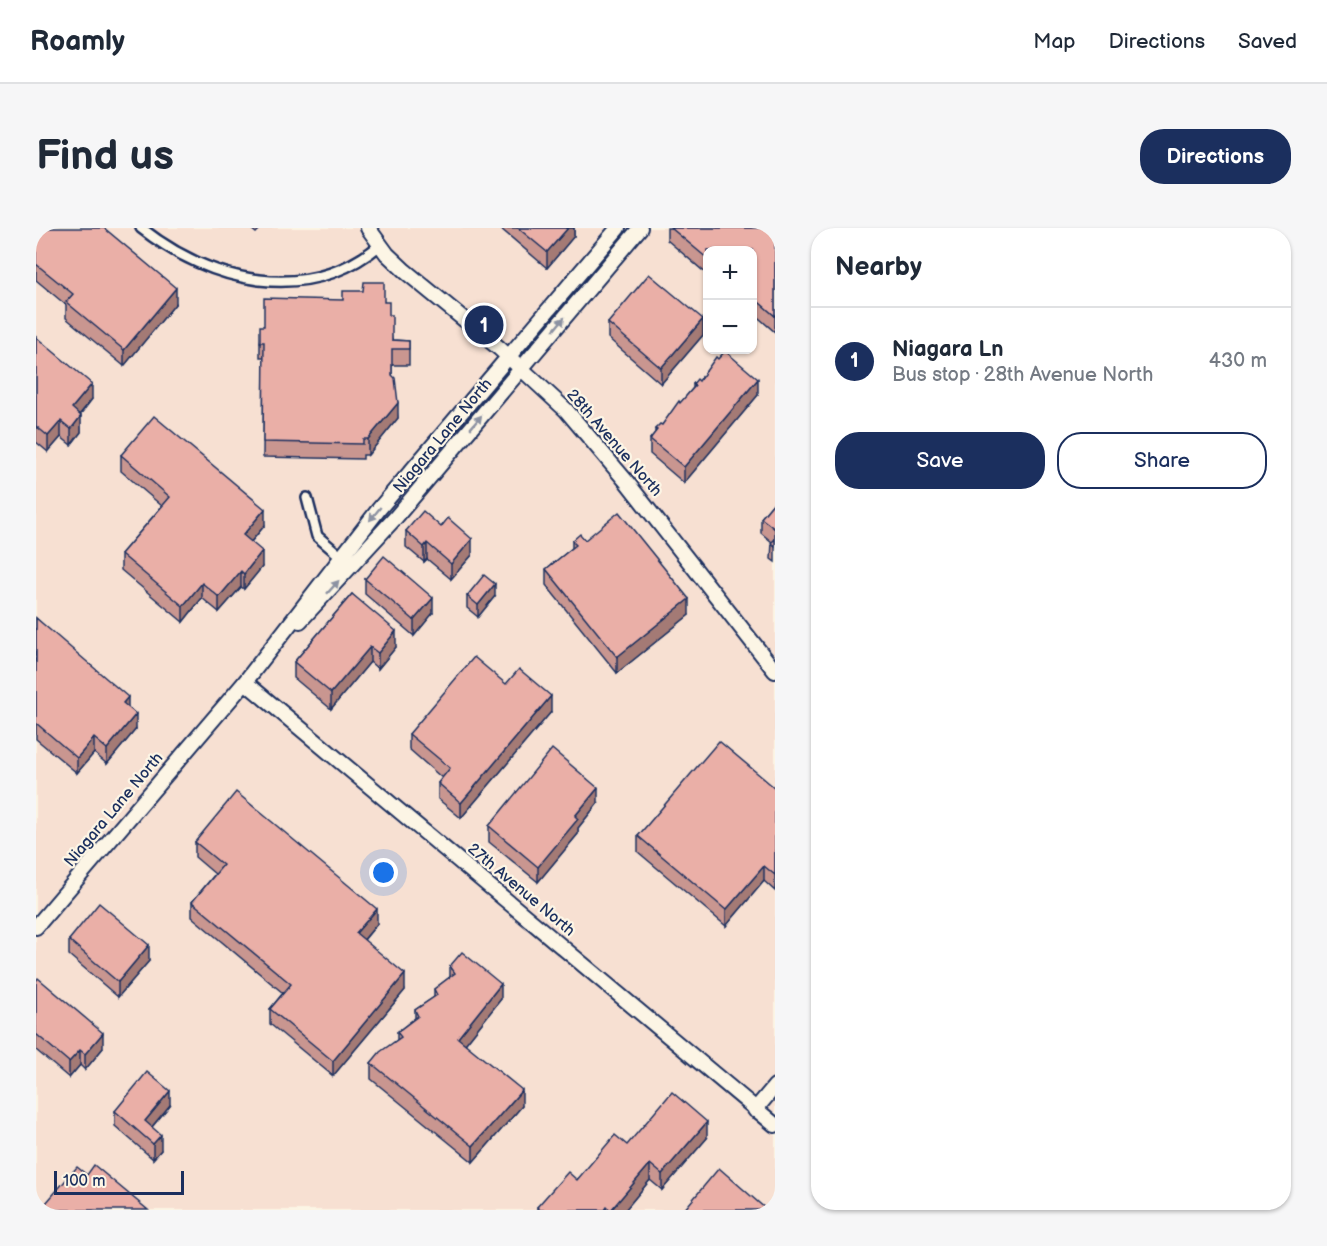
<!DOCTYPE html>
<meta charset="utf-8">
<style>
body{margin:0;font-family:"Balsamiq Sans",sans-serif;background:#f6f6f7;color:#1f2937}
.controls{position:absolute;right:18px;top:18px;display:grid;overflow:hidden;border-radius:12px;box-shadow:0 2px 4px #0004}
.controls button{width:54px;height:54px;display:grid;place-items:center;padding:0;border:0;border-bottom:2px solid #e0e1e3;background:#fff;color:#1f2937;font:30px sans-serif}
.scale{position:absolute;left:18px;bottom:15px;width:130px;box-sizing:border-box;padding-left:6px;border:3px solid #1b2f5e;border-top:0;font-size:16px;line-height:21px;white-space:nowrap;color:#1b2f5e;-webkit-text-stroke:4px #fcf5e5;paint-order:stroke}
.you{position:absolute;left:348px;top:645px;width:21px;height:21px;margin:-15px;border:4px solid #fff;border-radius:50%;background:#1a73e8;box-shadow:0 0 0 9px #1a73e833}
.badge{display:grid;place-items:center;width:39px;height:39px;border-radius:50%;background:#1b2f5e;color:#fff;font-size:20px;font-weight:700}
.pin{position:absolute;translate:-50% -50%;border:3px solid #fff;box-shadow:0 2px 6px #0006}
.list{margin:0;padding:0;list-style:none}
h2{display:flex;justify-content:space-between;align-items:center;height:78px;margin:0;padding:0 24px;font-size:26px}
h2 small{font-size:20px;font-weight:400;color:#747a83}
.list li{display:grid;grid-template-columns:39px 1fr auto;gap:18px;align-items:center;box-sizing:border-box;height:108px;padding:0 24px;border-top:2px solid #e0e1e3}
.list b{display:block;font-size:22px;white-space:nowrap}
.list p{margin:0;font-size:20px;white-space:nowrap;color:#747a83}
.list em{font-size:20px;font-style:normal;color:#747a83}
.actions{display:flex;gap:12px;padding:18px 24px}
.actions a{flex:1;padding:14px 0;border:2px solid #1b2f5e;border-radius:24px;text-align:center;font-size:21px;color:#1b2f5e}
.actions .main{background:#1b2f5e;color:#fff}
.map{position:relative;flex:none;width:739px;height:982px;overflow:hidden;border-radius:24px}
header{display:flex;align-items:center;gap:36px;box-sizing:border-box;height:84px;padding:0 30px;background:#fff;border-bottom:2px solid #e0e1e3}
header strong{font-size:28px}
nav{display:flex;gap:33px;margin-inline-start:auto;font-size:21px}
.intro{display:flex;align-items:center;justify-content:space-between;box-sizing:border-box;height:144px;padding:0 36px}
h1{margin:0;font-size:42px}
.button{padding:15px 27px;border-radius:24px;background:#1b2f5e;color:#fff;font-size:21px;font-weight:700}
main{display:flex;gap:36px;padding:0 36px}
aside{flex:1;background:#fff;border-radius:24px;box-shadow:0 2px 4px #0004}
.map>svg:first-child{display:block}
</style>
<header>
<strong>Roamly</strong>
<nav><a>Map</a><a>Directions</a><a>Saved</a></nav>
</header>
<div class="intro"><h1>Find us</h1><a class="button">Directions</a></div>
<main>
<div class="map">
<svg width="739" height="982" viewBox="0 0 739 982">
<rect width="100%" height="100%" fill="#fcf5e5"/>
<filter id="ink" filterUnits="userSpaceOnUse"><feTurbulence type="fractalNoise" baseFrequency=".0167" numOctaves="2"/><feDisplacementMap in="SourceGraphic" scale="12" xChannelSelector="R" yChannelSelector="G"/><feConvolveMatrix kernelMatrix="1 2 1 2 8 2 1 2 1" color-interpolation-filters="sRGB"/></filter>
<g filter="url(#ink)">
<path fill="#f7e0d2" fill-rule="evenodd" d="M 0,0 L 739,0 L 739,982 L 0,982 ZM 672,22 L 716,22 L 716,122 L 672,122 Z"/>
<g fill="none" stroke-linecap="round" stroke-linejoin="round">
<g stroke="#1b2f5e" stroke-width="14">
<g id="street">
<path d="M 105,0 C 175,55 271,78 344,17"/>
<polyline points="271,270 281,308 309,332"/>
</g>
</g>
<g stroke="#1b2f5e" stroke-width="18">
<g id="secondary">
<polyline points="332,0 351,26 369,43 463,120 530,182 590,253 739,443"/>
<polyline points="264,393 360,289 604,0"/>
<polyline points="209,454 739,897"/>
<polyline points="0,699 209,454 343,281 582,0"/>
<polyline points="719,882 739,858"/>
</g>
</g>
<use href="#street" stroke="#fcf5e5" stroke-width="9"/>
<use href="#secondary" stroke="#fcf5e5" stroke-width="14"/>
</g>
<g fill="#c99690" stroke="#1b2f5e" stroke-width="1.5">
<polygon points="0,0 140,75 88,138 30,90 30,77 0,52"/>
<polygon points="214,0 225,0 220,5"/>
<polygon points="464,0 538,0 538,8 511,40"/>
<polygon points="631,0 739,0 739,104 717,85 717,22 672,22 672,47 631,12"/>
<polygon points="348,74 353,87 356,112 373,113 373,137 356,137 356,147 362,190 332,227 327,227 327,231 227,229 228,129 224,129 224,114 228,98"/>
<polygon points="572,95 667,107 625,156 572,110"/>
<polygon points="0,109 56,171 44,187 45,204 35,217 25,209 12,224 0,214"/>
<polygon points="663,153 722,167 648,255 614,226 614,211 619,205 619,201 626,197 657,160 657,156"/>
<polygon points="85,227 229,297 215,314 226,339 208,361 205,359 183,384 166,370 147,394 85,342 85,326 126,278 85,243"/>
<polygon points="739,273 739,334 735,331 736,314 725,305 725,290"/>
<polygon points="370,303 436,327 415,351 391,331 388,334 370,319"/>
<polygon points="549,312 653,387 581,445 510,357 510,341 536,320 536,313"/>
<polygon points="329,351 397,385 378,408 329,366"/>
<polygon points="316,366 360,419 342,441 334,434 295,481 258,450 258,434"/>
<polygon points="431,368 459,368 442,389 431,380"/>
<polygon points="0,390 92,479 100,501 71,536 58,525 41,545 0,511"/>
<polygon points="470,456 515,484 425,590 402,571 402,555 406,550 373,521 373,506"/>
<polygon points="739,560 739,663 728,653 690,698 602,624 602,608"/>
<polygon points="562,575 542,600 542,606 502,654 453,614 453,598"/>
<polygon points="159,614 341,696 328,712 369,762 297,848 234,796 234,781 247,765 156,689 156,674 179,646 159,629"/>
<polygon points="33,712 113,733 82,769 33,727"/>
<polygon points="414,738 465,771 429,816 486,878 437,934 335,851 335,835 361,812 361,804 379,790 379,782 398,769 398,761 414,749"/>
<polygon points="0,753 67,820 49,842 44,837 33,850 0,822"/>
<polygon points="134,877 116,899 125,922 117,931 79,898 79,883"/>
<polygon points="671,910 626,962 614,952 589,982 501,982 501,979 591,917"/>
</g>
<g fill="#a47a75" stroke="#1b2f5e" stroke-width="1.5">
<polygon points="532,0 538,0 538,8 511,40 511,24"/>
<polygon points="140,60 140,75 88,138 88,122"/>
<polygon points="667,91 667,107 625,156 625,140"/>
<polygon points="722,151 722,167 648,255 648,239"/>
<polygon points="56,156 56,171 36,196 36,180"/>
<polygon points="362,175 362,190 332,227 332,211"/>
<polygon points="45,188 45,204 35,217 35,201"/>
<polygon points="25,193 25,209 12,224 12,208"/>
<polygon points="229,281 229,297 207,323 207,307"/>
<polygon points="436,311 436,327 415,351 415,336"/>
<polygon points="391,315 391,331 388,334 388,319"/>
<polygon points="226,323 226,339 208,361 208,346"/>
<polygon points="205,343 205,359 183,384 183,369"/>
<polygon points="166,355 166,370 147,394 147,378"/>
<polygon points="459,356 459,368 442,389 442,377"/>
<polygon points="397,370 397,385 378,408 378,392"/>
<polygon points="653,371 653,387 581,445 581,429"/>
<polygon points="360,403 360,419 342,441 342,425"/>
<polygon points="334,419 334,434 295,481 295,465"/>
<polygon points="515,468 515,484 425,590 425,575"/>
<polygon points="92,469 92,484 87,475"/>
<polygon points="100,486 100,501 71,536 71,521"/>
<polygon points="58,510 58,525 41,545 41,530"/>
<polygon points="562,560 562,575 542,600 542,606 502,654 502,639 539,588"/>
<polygon points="728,638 728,653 690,698 690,682"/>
<polygon points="341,681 341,696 320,721 320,705"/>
<polygon points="113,717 113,733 82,769 82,754"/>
<polygon points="369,746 369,762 297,848 297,833"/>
<polygon points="465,756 465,771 422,825 422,810"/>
<polygon points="67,805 67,820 49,842 49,826"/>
<polygon points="44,822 44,837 33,850 33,834"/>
<polygon points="486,862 486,878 437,934 437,918"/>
<polygon points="134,863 134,877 109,907 109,893"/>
<polygon points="671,894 671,910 626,962 626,946"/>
<polygon points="125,907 125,922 117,931 117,916"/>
<polygon points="614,936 614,952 589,982 575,982"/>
</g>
<g fill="#eaafa7" stroke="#1b2f5e" stroke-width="1.5">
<polygon points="0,0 68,0 140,60 88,122 30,74 37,66 0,36"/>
<polygon points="482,0 532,0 511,24"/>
<polygon points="635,0 739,0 739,88 717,69 717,22 672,22 672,31"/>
<polygon points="613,46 667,91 625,140 572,95"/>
<polygon points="328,54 348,54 348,74 353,74 353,87 356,87 356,112 373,113 373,121 356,121 356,147 359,150 362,175 332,211 327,211 327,216 227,214 228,114 224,114 224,98 228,98 228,70 307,72 307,63 327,63"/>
<polygon points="0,109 56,156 36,180 45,188 35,201 25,193 12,208 0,198"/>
<polygon points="689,123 722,151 648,239 614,211 621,202 619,201 624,196 626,197 643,173 644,175 659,158 657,156 661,151 663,153 680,129 682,131"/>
<polygon points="118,188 229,281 207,307 226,323 208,346 205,343 183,369 166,355 147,378 85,326 134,269 85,227"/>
<polygon points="739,273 739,301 725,290"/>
<polygon points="387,283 405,299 412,290 436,311 415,336 391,315 388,319 370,303"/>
<polygon points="583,284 653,371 581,429 510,341 540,317 536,313 544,306 549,312"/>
<polygon points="739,311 739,318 735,315"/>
<polygon points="348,328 397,370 378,392 329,351"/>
<polygon points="448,347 459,356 442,377 431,368"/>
<polygon points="316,366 360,403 342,425 334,419 295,465 258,434"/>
<polygon points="0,390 92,469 87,475 100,486 71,521 58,510 41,530 0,495"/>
<polygon points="438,429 470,456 483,441 515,468 425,575 402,555 414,540 373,506"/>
<polygon points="683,513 739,560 739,647 728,638 690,682 602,608"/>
<polygon points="516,521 562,560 539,588 542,591 502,639 453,598"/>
<polygon points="200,564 341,681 320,705 369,746 297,833 234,781 255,756 156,674 187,637 159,614"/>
<polygon points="63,675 113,717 82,754 33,712"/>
<polygon points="426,724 465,756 422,810 486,862 437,918 335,835 344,824 365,809 361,804 382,788 379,782 401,767 398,761 419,745 414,738"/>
<polygon points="2,750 67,805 49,826 44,822 33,834 0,806 0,753"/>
<polygon points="111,844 134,863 109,893 125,907 117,916 79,883"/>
<polygon points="636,864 671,894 626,946 614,936 575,982 571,979 569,982 504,982 501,979 532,944 541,952 579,907 591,917"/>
<polygon points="58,937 112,982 4,982 41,939 51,947"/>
<polygon points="683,940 731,982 648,982"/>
</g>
<defs><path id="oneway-solid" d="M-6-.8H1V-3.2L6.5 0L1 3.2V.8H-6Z" transform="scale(1.5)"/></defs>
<g fill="#8c92a2">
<use href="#oneway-solid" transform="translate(523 96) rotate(-50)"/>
<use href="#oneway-solid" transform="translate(440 194) rotate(-50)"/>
<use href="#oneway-solid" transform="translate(339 286) rotate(129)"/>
<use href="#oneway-solid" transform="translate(297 359) rotate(-48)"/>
</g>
</g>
<g text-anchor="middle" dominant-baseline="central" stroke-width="4.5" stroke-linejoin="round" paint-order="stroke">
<g font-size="16" fill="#1b2f5e" stroke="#fcf5e5">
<text transform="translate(407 208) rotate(-50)">Niagara Lane North</text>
<text transform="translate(578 215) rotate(49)">28th Avenue North</text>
<text transform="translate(78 582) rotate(-50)">Niagara Lane North</text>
<text transform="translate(485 662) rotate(40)">27th Avenue North</text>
</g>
</g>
</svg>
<div class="controls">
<button>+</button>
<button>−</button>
</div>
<div class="scale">100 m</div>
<div class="you"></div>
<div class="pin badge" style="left:448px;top:97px">1</div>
</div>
<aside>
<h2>Nearby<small></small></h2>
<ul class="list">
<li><span class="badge">1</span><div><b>Niagara Ln</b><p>Bus stop · 28th Avenue North</p></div><em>430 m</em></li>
</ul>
<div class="actions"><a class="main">Save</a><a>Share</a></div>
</aside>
</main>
